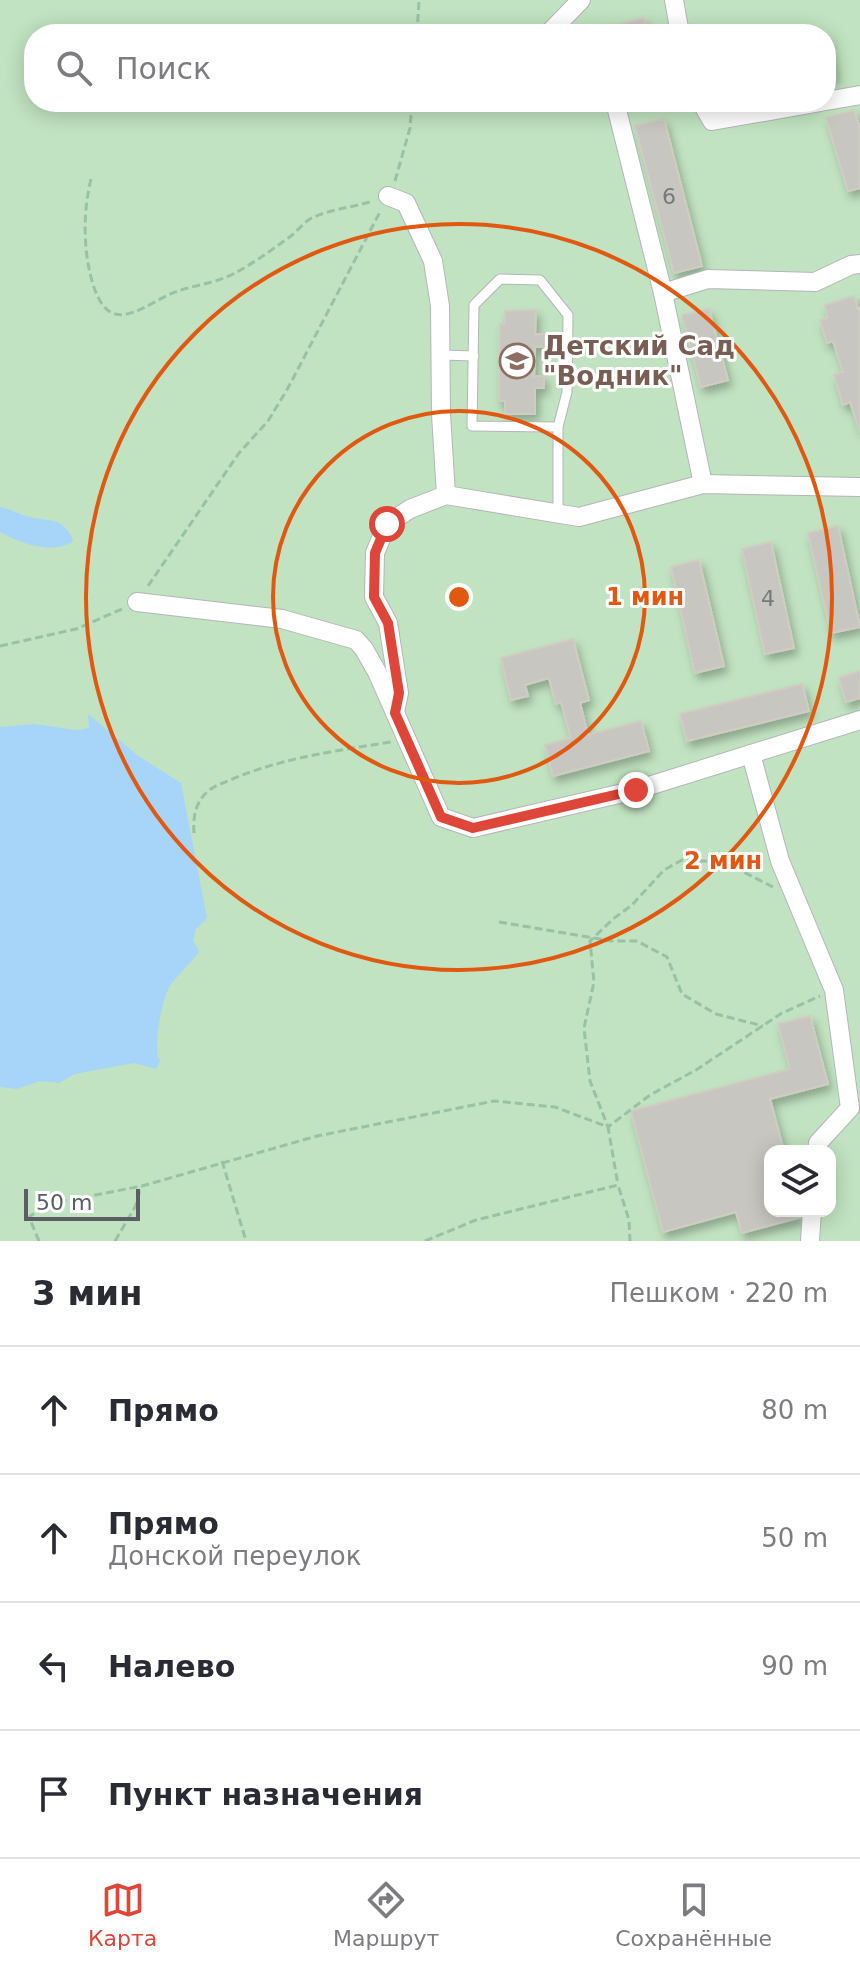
<!DOCTYPE html>
<html lang="ru">
<meta charset="utf-8">
<style>
body{margin:0;font-family:"DejaVu Sans",sans-serif;background:#f2f2f3;color:#2b2b33}
.controls{position:absolute;right:24px;bottom:24px;display:grid;overflow:hidden;border-radius:16px;box-shadow:0 4px 20px #0003}
.controls button{width:72px;height:72px;display:grid;place-items:center;padding:0;border:0;border-bottom:2px solid #e1e1e2;background:#fff;color:#2b2b33;font:40px sans-serif}
.scale{position:absolute;left:24px;bottom:20px;width:116px;box-sizing:border-box;padding-left:8px;border:4px solid #5b5f63;border-top:0;font-size:22px;line-height:28px;white-space:nowrap;color:#5b5f63;-webkit-text-stroke:6px #fff;paint-order:stroke}
.stop{position:absolute;width:24px;height:24px;margin:-18px;border:6px solid #dd4639;border-radius:50%;background:#fff}
.stop.end{background:#dd4639;border-color:#fff;box-shadow:0 2px 8px #0008}
.list{margin:0;padding:0;list-style:none}
h2{display:flex;justify-content:space-between;align-items:center;height:104px;margin:0;padding:0 32px;font-size:34px}
h2 small{font-size:26px;font-weight:400;color:#7c7c81}
.list li{display:grid;grid-template-columns:52px 1fr auto;gap:24px;align-items:center;box-sizing:border-box;height:128px;padding:0 32px;border-top:2px solid #e1e1e2}
.list b{display:block;font-size:30px;white-space:nowrap}
.list p{margin:0;font-size:26px;white-space:nowrap;color:#7c7c81}
.list em{font-size:26px;font-style:normal;color:#7c7c81}
.icon{flex:none;width:44px;height:44px;fill:none;stroke:currentColor;stroke-width:2;stroke-linecap:round;stroke-linejoin:round}
.map{position:relative;flex:none;width:860px;height:1241px;overflow:hidden}
.search{position:absolute;background:#fff;box-shadow:0 4px 20px #0003;left:24px;right:24px;top:24px;height:88px;display:flex;align-items:center;gap:20px;box-sizing:border-box;padding:0 28px;border-radius:32px;color:#7c7c81;font-size:30px}
.sheet{height:616px;background:#fff}
nav{display:flex;justify-content:space-around;align-items:center;box-sizing:border-box;height:112px;border-top:2px solid #e1e1e2;background:#fff;font-size:22px;color:#7c7c81}
nav a{display:grid;justify-items:center;gap:4px}
nav .on{color:#dd4639}
.map>svg:first-child{display:block}
</style>
<div class="map">
<svg width="860" height="1241" viewBox="0 0 860 1241">
<defs>
<filter id="shadow"><feDropShadow dx="3.5" dy="6" stdDeviation="4" flood-color="#0004"/></filter>
</defs>
<rect width="100%" height="100%" fill="#edebe3"/>
<path fill="#c1e3c1" fill-rule="evenodd" d="M 0,0 L 860,0 L 860,1241 L 0,1241 ZM 34,34 L 826,34 L 826,102 L 34,102 ZM 770,1151 L 830,1151 L 830,1211 L 770,1211 Z"/>
<g fill="#a7d5f9">
<path d="M 0,507 C 11,509 20,515 30,517 C 52,523 60,515 73,539 L 72,542 C 51,555 20,543 0,532 Z"/>
<path d="M 88,714 L 137,755 L 181,783 L 207,918 L 196,929 L 193,940 L 199,952 C 190,964 178,974 170,986 C 162,998 152,1049 160,1061 L 156,1069 L 134,1063 L 75,1074 L 59,1083 L 40,1081 L 17,1089 L 0,1087 L 0,727 L 34,724 L 76,730 L 89,728 Z"/>
</g>
<g fill="#c8c6c0" stroke="#d1ccc2" stroke-width="2" filter="url(#shadow)">
<polygon points="644,18 648,34 583,34"/>
<polygon points="828,36 835,77 826,78 826,37"/>
<polygon points="854,110 860,129 860,188 848,191 826,118"/>
<polygon points="664,119 702,266 674,273 635,126"/>
<polygon points="854,296 858,309 860,308 860,432 850,402 843,405 834,375 843,372 833,341 827,343 820,320 828,318 825,305"/>
<polygon points="709,309 728,380 701,387 682,315"/>
<polygon points="536,310 535,334 545,334 545,347 535,347 534,376 544,376 544,388 535,388 535,414 505,414 505,401 499,401 500,324 505,324 505,311"/>
<polygon points="838,526 860,627 831,633 808,533"/>
<polygon points="771,542 794,648 765,654 742,549"/>
<polygon points="699,560 724,666 695,673 671,567"/>
<polygon points="573,639 589,700 580,703 588,735 641,721 649,751 553,776 545,745 571,738 561,702 556,704 549,678 525,685 528,696 511,700 501,658"/>
<polygon points="860,671 860,698 846,702 839,678"/>
<polygon points="802,684 809,711 687,741 680,714"/>
<polygon points="810,1016 828,1084 770,1099 784,1151 770,1151 770,1211 799,1211 801,1217 742,1233 736,1212 663,1232 631,1111 790,1069 778,1024"/>
</g>
<g fill="none" stroke-linecap="round" stroke-linejoin="round">
<g stroke="#b4b5b9" stroke-width="11">
<g id="service">
<polyline points="441,355 474,356"/>
<polyline points="558,427 567,392 568,315 540,280 500,279 474,305 472,426 558,427 558,512"/>
</g>
</g>
<g stroke="#b4b5b9" stroke-width="20">
<g id="minor">
<polyline points="674,0 680,34"/>
<polyline points="548,34 581,0"/>
<polyline points="826,101 860,95"/>
<polyline points="615,102 663,293 703,484"/>
<polyline points="701,102 712,121 821,102"/>
<polyline points="388,196 406,203 433,261 440,306 441,414 446,495"/>
<polyline points="663,293 708,279 815,282 851,265 860,264"/>
<polyline points="137,602 282,619 356,640 364,649 377,672 441,817 473,828 636,790 860,720"/>
<polyline points="395,712 399,693 388,623 374,597 375,553 387,524 410,509 446,495 579,517 703,484 860,487"/>
<polyline points="751,754 780,861 834,990 850,1108 818,1143 817,1151"/>
<polyline points="810,1241 812,1211"/>
</g>
</g>
<g stroke="#99c1a5" stroke-width="3" stroke-dasharray="8 4" stroke-linecap="butt">
<polyline points="417,34 419,0"/>
<path d="M 91,179 C 83,212 83,248 92,281 C 107,333 132,314 166,296 C 187,285 214,285 235,273 C 254,263 273,249 291,236 C 298,231 305,220 314,217 C 332,209 354,207 373,201"/>
<polyline points="395,181 410,128 412,102"/>
<polyline points="148,586 239,453 268,421 288,388 381,210"/>
<polyline points="0,646 76,629 122,609"/>
<path d="M 194,833 C 193,818 195,804 206,793 C 212,787 220,784 228,781 C 280,758 335,751 391,742"/>
<polyline points="773,887 724,862 682,860 664,870 632,905 613,919 590,941 594,982 584,1028 590,1081 608,1127 650,1095 696,1070 782,1013 820,996"/>
<polyline points="499,922 612,941 637,941 667,957 682,994 716,1014 763,1026"/>
<polyline points="222,1161 246,1241"/>
<polyline points="39,1241 29,1217 48,1204 142,1186 317,1136 494,1101 555,1107 608,1127 618,1185"/>
<polyline points="115,1241 135,1207 141,1187"/>
<polyline points="425,1241 476,1220 618,1185 629,1220 630,1241"/>
</g>
<use href="#service" stroke="#fff" stroke-width="9"/>
<use href="#minor" stroke="#fff" stroke-width="18"/>
</g>
<g fill="none" stroke-linecap="round" stroke-linejoin="round">
<polyline stroke="#dd4639" stroke-width="10" points="387,524 375,553 374,597 388,623 399,693 395,713 441,817 473,828 636,790"/>
</g>
<g fill="none" stroke="#e15910" stroke-width="4">
<circle cx="459" cy="597" r="186"/>
<circle cx="459" cy="597" r="373"/>
</g>
<defs>
<g id="school-ring" transform="scale(1.8)"><circle r="9.5" fill="#fff" stroke="#8d6e63" stroke-width="1.5"/><path d="M0-5L7-2L0 1L-7-2ZM-4 1L0 2.5L4 1V4Q0 6-4 4Z" fill="#8d6e63"/></g>
</defs>
<g fill-rule="evenodd">
<use href="#school-ring" x="517" y="361"/>
</g>
<g text-anchor="middle" dominant-baseline="central" stroke-width="6" stroke-linejoin="round" paint-order="stroke">
<g font-size="22" fill="#76797a">
<text x="669" y="196">6</text>
<text x="768" y="598">4</text>
</g>
<g font-size="26" font-weight="bold" fill="#785e54" stroke="#fff" text-anchor="start">
<text x="543" y="346">Детский Сад<tspan x="543" dy="30">"Водник"</tspan></text>
</g>
</g>
<circle cx="459" cy="597" r="12" fill="#e15910" stroke="#fff" stroke-width="4"/>
<g font-size="24" text-anchor="middle" font-weight="bold" fill="#e15910" stroke="#fff" stroke-width="6" stroke-linejoin="round" paint-order="stroke">
<text x="645" y="605">1 мин</text>
<text x="723" y="869">2 мин</text>
</g>
</svg>
<div class="controls">
<button><svg class="icon" aria-label="layers" viewBox="0 0 24 24"><path d="M12 4l9 5-9 5-9-5zM3 14l9 5 9-5"/></svg></button>
</div>
<div class="scale">50 m</div>
<div class="stop" style="left:387px;top:524px"></div>
<div class="stop end" style="left:636px;top:790px"></div>
<div class="search"><svg class="icon" aria-label="search" viewBox="0 0 24 24"><circle cx="10" cy="10" r="6"/><path d="M15 15l6 6"/></svg>Поиск</div>
</div>
<section class="sheet">
<h2>3 мин<small>Пешком · 220 m</small></h2>
<ul class="list">
<li><svg class="icon" aria-label="ahead" viewBox="0 0 24 24"><path d="M12 20V5M6 11l6-6 6 6"/></svg><div><b>Прямо</b></div><em>80 m</em></li>
<li><svg class="icon" aria-label="ahead" viewBox="0 0 24 24"><path d="M12 20V5M6 11l6-6 6 6"/></svg><div><b>Прямо</b><p>Донской переулок</p></div><em>50 m</em></li>
<li><svg class="icon" aria-label="left" viewBox="0 0 24 24"><path d="M17 20v-9H6M10 6l-5 5 5 5"/></svg><div><b>Налево</b></div><em>90 m</em></li>
<li><svg class="icon" aria-label="arrive" viewBox="0 0 24 24"><path d="M6 21V4h12l-3 4 3 4H6"/></svg><div><b>Пункт назначения</b></div></li>
</ul>
</section>
<nav>
<a class="on"><svg class="icon" aria-label="map" viewBox="0 0 24 24"><path d="M3 6l6-2 6 2 6-2v14l-6 2-6-2-6 2zM9 4v14M15 6v14"/></svg>Карта</a>
<a><svg class="icon" aria-label="directions" viewBox="0 0 24 24"><path d="M12 3l9 9-9 9-9-9zM9 14v-3h6M13 9l2 2-2 2"/></svg>Маршрут</a>
<a><svg class="icon" aria-label="saved" viewBox="0 0 24 24"><path d="M7 4h10v16l-5-4-5 4z"/></svg>Сохранённые</a>
</nav>
